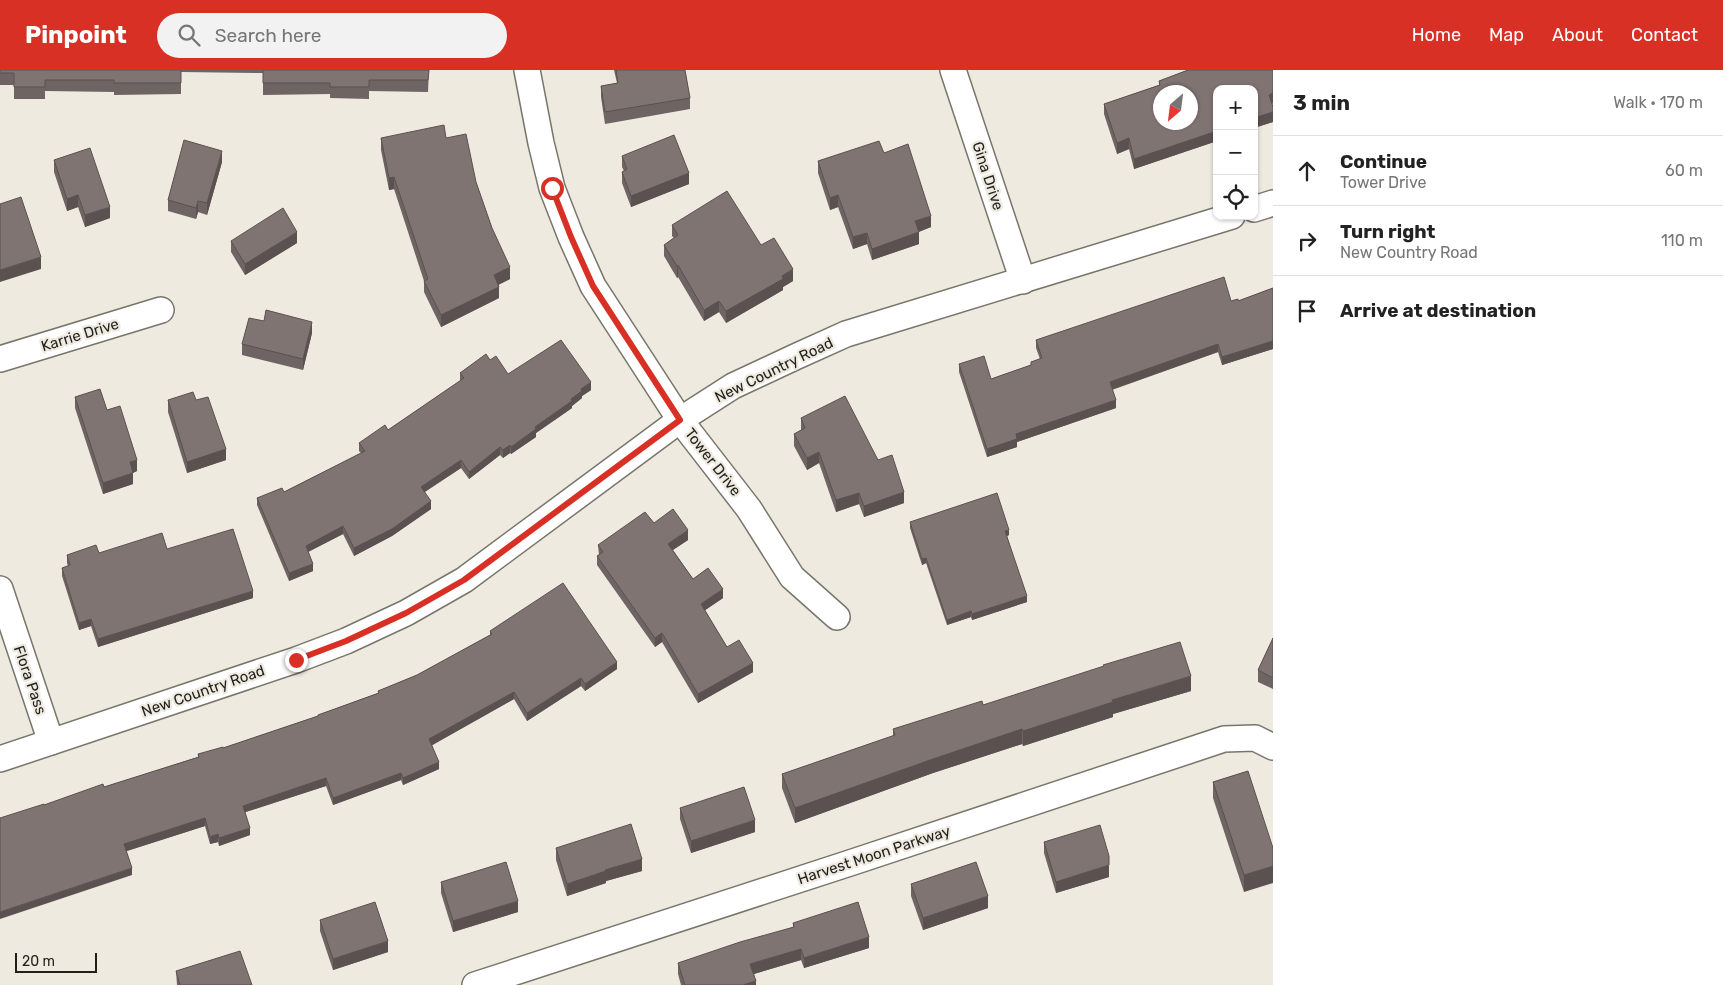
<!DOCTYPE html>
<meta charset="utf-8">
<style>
body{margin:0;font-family:Rubik,sans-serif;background:#f2f2f2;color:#222}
.controls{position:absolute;right:15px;top:15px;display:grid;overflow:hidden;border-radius:10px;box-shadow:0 1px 4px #0004}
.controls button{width:45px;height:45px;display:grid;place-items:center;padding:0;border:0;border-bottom:1px solid #e0e0e0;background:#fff;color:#222;font:25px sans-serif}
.compass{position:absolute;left:1153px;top:15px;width:45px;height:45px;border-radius:50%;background:#fff;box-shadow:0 1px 4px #0004;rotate:208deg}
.scale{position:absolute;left:15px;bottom:12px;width:82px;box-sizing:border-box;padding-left:5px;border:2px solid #201f1b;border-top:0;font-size:14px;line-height:18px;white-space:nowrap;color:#201f1b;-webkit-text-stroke:4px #eeeadf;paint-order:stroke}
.stop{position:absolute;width:15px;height:15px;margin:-11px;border:4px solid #d93025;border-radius:50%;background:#fff}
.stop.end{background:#d93025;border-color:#fff;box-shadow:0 1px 5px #0008}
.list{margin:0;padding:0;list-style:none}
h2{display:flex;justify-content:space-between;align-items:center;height:65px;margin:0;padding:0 20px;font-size:21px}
h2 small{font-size:16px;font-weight:400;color:#767676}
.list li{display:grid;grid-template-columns:32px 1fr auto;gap:15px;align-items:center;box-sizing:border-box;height:70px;padding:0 20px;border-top:1px solid #e0e0e0}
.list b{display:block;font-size:19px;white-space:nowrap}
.list p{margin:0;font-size:16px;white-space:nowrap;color:#767676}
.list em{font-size:16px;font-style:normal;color:#767676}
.icon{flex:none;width:28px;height:28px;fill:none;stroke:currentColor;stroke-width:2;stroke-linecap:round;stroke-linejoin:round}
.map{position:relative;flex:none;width:1273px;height:915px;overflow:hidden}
header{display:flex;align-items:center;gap:30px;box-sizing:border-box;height:70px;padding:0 25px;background:#d93025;color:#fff}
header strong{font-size:24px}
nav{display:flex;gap:28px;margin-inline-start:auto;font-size:18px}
.search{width:350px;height:45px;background:#f2f2f2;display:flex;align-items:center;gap:12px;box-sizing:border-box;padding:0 18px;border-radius:28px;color:#767676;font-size:19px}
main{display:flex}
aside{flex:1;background:#fff}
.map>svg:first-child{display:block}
</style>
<header>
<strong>Pinpoint</strong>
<div class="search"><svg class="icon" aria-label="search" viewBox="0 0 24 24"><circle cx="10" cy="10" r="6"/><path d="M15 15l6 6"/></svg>Search here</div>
<nav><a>Home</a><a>Map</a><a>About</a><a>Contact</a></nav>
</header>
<main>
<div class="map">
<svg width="1273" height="915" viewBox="0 0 1273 915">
<rect width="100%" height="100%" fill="#eeeadf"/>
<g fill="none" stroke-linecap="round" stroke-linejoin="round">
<g stroke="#78756b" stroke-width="28">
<g id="street">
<polyline points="527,0 541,73 552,118 571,167 593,216 680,350 749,439 792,507 837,547"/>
<polyline points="953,0 1023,211"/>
<polyline points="1254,139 1273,133"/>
<polyline points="0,289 161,240"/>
<polyline points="0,519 51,672"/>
<polyline points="0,689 296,590 346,571 406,543 464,510 680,350 733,316 795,287 846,264 1232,146"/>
<polyline points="475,915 853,792 1224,669 1255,668 1273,677"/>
</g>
</g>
<use href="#street" stroke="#fff" stroke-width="25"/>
</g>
<g fill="#6e6463" fill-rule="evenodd">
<polygon points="0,0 429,0 428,22 369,21 369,29 330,28 330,24 263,25 263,3 181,2 181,24 114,25 114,22 45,21 45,29 14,29 14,15 0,15"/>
<polygon points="614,0 685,0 690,28 690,39 605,54 601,27 601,16 617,13"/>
<path d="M 1188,0 L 1273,0 L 1273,33 L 1272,34 L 1273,37 L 1273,52 L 1254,58 L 1254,19 L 1217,19 L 1217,71 L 1134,99 L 1129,79 L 1117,84 L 1104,44 L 1104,34 L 1159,15 L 1159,11 ZM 1160,22 L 1190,22 L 1190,52 L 1160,52 Z"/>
<polygon points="381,68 446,68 476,112 492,158 510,209 498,215 499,228 441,257 424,222 424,211 394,119 389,120 381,80"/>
<polygon points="884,83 931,157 919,162 919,174 872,190 867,174 853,179 838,137 830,140 818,103 818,91"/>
<polygon points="622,86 689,114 631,137 622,113 622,102 624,101 622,97"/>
<polygon points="54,90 110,148 85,157 78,137 67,141 54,102"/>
<polygon points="222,92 207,145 198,142 196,149 168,141 168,130"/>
<polygon points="672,155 761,175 793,211 783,217 783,220 726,253 719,242 704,251 678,207 677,208 664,186 664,175 674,168 672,166"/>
<polygon points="231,171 297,173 245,205 231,182"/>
<polygon points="1273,218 1273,279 1222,295 1218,282 1112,320 1116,338 1017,372 1017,377 987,387 959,302 959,294 991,309 1031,295 1031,292 1040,289 1036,278 1036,270 1231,231 1238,231"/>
<polygon points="312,263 303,300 242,285 242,274"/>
<polygon points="490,290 508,304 591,320 582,326 582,328 572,336 572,338 536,363 536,367 511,384 510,383 503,388 500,385 469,409 461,398 425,422 431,439 392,466 354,486 343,464 308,482 313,501 289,511 257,435 257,428 284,422 361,383 359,381 359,373 388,360 460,311 460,303"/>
<polygon points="75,327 107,340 137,401 133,403 133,414 103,424 75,338"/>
<polygon points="168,330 196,330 226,390 187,403 168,342"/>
<polygon points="801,348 878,390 904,433 864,447 859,434 836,442 819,393 807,400 794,376 794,364 801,360"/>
<polygon points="910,452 1009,465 1007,466 1027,532 972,550 971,547 947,555 926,493 922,495 910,458"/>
<polygon points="654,453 688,470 673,480 693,509 723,528 705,540 727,577 753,602 698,633 662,572 655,577 597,495 597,486 599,485 598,475"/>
<polygon points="167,479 253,528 98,577 91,556 79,560 62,506 62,498 68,496 67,493 67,485"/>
<polygon points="490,561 617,599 585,621 581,616 527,651 514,629 432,675 439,699 403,715 401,710 333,735 326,716 245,742 250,765 219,776 218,772 210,774 205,756 126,781 132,805 44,735 104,717 198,687 198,684 223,678 318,646 318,645 378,623 378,621 417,605 490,565"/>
<polygon points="1273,568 1273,619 1258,612 1258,600"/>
<polygon points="1191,621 1113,644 1113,647 1023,676 1022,674 933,703 795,753 782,718 782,704 893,666 893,659 983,635"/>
<polygon points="1248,701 1244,822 1213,728 1213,712"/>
<polygon points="680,738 755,762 691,783 680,749"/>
<polygon points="1044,772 1109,807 1056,823 1044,783"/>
<polygon points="556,778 642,801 606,811 606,813 567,826 556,790"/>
<polygon points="441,812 518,842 453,862 441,823"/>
<polygon points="911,814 988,838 923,860 911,826"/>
<polygon points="320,850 388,882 333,900 320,861"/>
<polygon points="793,853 869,878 804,898 801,890 754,904 756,915 681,915 678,904 678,893 793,857"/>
<polygon points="176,901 252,915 177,915"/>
</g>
<g fill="#5a5150">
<polygon points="1273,23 1273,33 1269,35 1269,25"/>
<polygon points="1273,42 1273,52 1254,58 1254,48"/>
<polygon points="1217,61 1217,71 1134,99 1134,89"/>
<polygon points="1129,68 1129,79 1117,84 1117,73"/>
<polygon points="222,81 222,92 207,145 207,133"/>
<polygon points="689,103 689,114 631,137 631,126"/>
<polygon points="394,107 394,119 389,120 389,108"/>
<polygon points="78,125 78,137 67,141 67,129"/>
<polygon points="838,125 838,137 830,140 830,128"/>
<polygon points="198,131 198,142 196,149 196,138"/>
<polygon points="110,137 110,148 85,157 85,145"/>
<polygon points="931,146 931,157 915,163 915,151"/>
<polygon points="297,162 297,173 245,205 245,194"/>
<polygon points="919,162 919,174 872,190 872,179"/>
<polygon points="867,163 867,174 853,179 853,167"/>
<polygon points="41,187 41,199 0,212 0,200"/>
<polygon points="678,195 678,207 677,208 677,196"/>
<polygon points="510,197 510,209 494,217 494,205"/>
<polygon points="793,199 793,211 783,217 783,220 726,253 726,241"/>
<polygon points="499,217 499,228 441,257 441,245"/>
<polygon points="719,231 719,242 704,251 704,240"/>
<polygon points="312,252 312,263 303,300 303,289"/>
<polygon points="1273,271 1273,279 1222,295 1222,287"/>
<polygon points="1218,274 1218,282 1110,320 1110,312"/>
<polygon points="591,312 591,320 582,326 582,328 572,336 572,338 536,363 536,367 511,384 511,377 535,357 571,329 581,319"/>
<polygon points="1116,330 1116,338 1017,372 1017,377 987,387 987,379 1016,364"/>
<polygon points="510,375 510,383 503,388 503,380"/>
<polygon points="500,377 500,385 469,409 469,402"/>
<polygon points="226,379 226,390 187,403 187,392"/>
<polygon points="819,382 819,393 807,400 807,388"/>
<polygon points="137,390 137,401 130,404 130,392"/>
<polygon points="461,390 461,398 421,424 421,417"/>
<polygon points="133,403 133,414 103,424 103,413"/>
<polygon points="904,422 904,433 864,447 864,436"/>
<polygon points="859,423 859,434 836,442 836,430"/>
<polygon points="431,431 431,439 392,466 354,486 354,478"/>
<polygon points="343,456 343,464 306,483 306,476"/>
<polygon points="688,460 688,470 668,483 668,474"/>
<polygon points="1009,460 1009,465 1005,467 1005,461"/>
<polygon points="926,488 926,493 922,495 922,489"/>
<polygon points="313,494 313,501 289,511 289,503"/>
<polygon points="723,519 723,528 701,543 701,534"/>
<polygon points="253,521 253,528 98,577 98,569"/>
<polygon points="1027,526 1027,532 972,550 972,544"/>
<polygon points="971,541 971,547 947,555 947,550"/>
<polygon points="91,549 91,556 79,560 79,553"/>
<polygon points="662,563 662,572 655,577 655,568"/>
<polygon points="617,592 617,599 585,621 585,614"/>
<polygon points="753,593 753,602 698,633 698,624"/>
<polygon points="1191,606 1191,621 1113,644 1113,647 1023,676 1023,661 1112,630"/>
<polygon points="581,608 581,616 527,651 527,643"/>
<polygon points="514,622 514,629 429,677 429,669"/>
<polygon points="1022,659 1022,674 933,703 795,753 795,738 933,689"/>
<polygon points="439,692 439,699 403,715 403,708"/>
<polygon points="401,703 401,710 333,735 333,728"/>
<polygon points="326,708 326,716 243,743 243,736"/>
<polygon points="205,748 205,756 124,782 124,774"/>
<polygon points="755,750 755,762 691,783 691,771"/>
<polygon points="250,758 250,765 219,776 219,768"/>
<polygon points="218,764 218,772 210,774 210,767"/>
<polygon points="642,789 642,801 606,811 606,813 567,826 567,814 605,800"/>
<polygon points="1109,795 1109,807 1056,823 1056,812"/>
<polygon points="1273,796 1273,813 1244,822 1244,805"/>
<polygon points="132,798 132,805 0,849 0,842"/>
<polygon points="988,826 988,838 923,860 923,848"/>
<polygon points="518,831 518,842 453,862 453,851"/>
<polygon points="869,867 869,878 804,898 804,888"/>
<polygon points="388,871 388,882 333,900 333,889"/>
<polygon points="801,879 801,890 750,905 750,894"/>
<polygon points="756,911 756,915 743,915"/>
</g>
<g fill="#807473" stroke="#5a5150" fill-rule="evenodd">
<polygon points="0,0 181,0 181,13 114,13 114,10 45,10 45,17 14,17 14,3 0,3"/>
<polygon points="263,0 429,0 428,10 369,10 369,17 330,17 330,13 263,13"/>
<polygon points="616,0 685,0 690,28 605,42 601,16 618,13"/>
<path d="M 1188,0 L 1273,0 L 1273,23 L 1269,25 L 1273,37 L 1273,42 L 1254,48 L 1254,19 L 1217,19 L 1217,61 L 1134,89 L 1129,68 L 1117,73 L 1104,34 L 1160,15 L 1159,11 ZM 1160,22 L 1190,22 L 1190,52 L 1160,52 Z"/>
<polygon points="444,55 446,68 466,64 476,112 492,158 510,197 494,205 499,217 441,245 424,211 428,209 394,107 389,108 381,68"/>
<polygon points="674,65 689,103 631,126 622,102 627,99 622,86"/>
<polygon points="184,70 222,81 207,133 198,131 196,138 168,130"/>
<polygon points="879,71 884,83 908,74 931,146 915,151 919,162 872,179 867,163 853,167 838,125 830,128 818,91"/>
<polygon points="90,78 110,137 85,145 78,125 67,129 54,90"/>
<polygon points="727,121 761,175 774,168 793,199 782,206 783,209 726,241 719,231 704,240 678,195 677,196 664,175 678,165 672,155"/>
<polygon points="21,127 41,187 0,200 0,134"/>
<polygon points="283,138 297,162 245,194 231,171"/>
<polygon points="1224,207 1231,231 1238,229 1238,231 1273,218 1273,271 1222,287 1218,274 1110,312 1116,330 1016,364 1017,369 987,379 959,294 984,286 991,309 1031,295 1031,292 1042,288 1036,270"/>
<polygon points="266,240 312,252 303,289 242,274 249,248 264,251"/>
<polygon points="561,270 591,312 581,319 582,321 571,329 572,331 535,357 536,359 511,377 510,375 503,380 500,377 469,402 461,390 421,417 431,431 392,459 354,478 343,456 306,476 313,494 289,503 257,428 282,418 284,422 365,381 359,373 385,355 388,360 464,308 460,303 486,284 490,290 496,286 508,304"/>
<polygon points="100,319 107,340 120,336 137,390 130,392 133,403 103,413 75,327"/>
<polygon points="193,322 196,330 208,327 226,379 187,392 168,330"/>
<polygon points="845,326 878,390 892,385 904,422 864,436 859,423 836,430 819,382 807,388 794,364 805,358 801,348"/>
<polygon points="997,423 1009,460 1005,461 1027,526 972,544 971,541 947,550 926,488 922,489 910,452"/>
<polygon points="673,439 688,460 668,474 693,509 708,498 723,519 701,534 727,577 739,570 753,593 698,624 662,563 655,568 597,486 603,482 598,475 645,442 654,453"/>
<polygon points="233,459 253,521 98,569 91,549 79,553 62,498 70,495 67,485 96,475 99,483 162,463 167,479"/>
<polygon points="563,513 617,592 585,614 581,608 527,643 514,622 429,669 439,692 403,708 401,703 333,728 326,708 243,736 250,758 219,768 218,764 210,767 205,748 124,774 132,798 0,842 0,748 44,734 44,735 103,714 104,717 199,687 198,684 223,677 223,678 318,646 318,645 379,623 378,621 417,605 492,564 490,561"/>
<polygon points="1273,568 1273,608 1258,600"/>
<polygon points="1180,572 1191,606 1112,630 1113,632 1023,661 1022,659 933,689 795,738 782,704 895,665 893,659 982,631 983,635 1104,596 1103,595"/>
<polygon points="1248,701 1273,778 1273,796 1244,805 1213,712"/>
<polygon points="744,717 755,750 691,771 680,738"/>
<polygon points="631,754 642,789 605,800 606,801 567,814 556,778"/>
<polygon points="1100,755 1109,786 1109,795 1056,812 1044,772"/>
<polygon points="506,792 518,831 453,851 441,812"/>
<polygon points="976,792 988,826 923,848 911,814"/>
<polygon points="375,832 388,871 333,889 320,850"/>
<polygon points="858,832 869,867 804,888 801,879 750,894 756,911 743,915 685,915 678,893 740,872 794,857 793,853"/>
<polygon points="240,881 252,915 180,915 176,901"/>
</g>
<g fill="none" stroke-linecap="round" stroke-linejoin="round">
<polyline stroke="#d93025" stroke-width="6" points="296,590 346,571 406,543 464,510 680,350 593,216 571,167 552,118"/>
</g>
<g text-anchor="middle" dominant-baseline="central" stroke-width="4.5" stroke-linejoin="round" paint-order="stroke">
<g font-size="15" fill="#201f1b" stroke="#eeeadf">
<text transform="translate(988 106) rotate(72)">Gina Drive</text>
<text transform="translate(80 265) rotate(-17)">Karrie Drive</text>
<text transform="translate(774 300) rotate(-26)">New Country Road</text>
<text transform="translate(713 392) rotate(52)">Tower Drive</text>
<text transform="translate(30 610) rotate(71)">Flora Pass</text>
<text transform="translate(203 621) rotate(-19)">New Country Road</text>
<text transform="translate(874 785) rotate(-18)">Harvest Moon Parkway</text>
</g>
</g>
</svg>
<div class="controls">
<button>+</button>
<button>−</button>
<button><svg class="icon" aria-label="locate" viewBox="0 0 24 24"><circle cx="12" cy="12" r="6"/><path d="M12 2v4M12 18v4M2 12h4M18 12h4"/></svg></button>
</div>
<svg class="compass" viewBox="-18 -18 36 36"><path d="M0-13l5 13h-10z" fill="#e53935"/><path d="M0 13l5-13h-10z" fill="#767676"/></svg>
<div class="scale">20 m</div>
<div class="stop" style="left:552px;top:118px"></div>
<div class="stop end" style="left:296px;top:590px"></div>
</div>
<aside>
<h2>3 min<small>Walk · 170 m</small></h2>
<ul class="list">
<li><svg class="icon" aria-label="ahead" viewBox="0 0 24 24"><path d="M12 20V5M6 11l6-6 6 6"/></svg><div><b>Continue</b><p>Tower Drive</p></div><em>60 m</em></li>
<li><svg class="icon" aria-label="right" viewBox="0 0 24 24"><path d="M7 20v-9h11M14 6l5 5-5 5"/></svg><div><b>Turn right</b><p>New Country Road</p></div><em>110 m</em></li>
<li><svg class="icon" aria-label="arrive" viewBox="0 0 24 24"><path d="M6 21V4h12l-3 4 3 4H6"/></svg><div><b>Arrive at destination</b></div></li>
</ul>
</aside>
</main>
